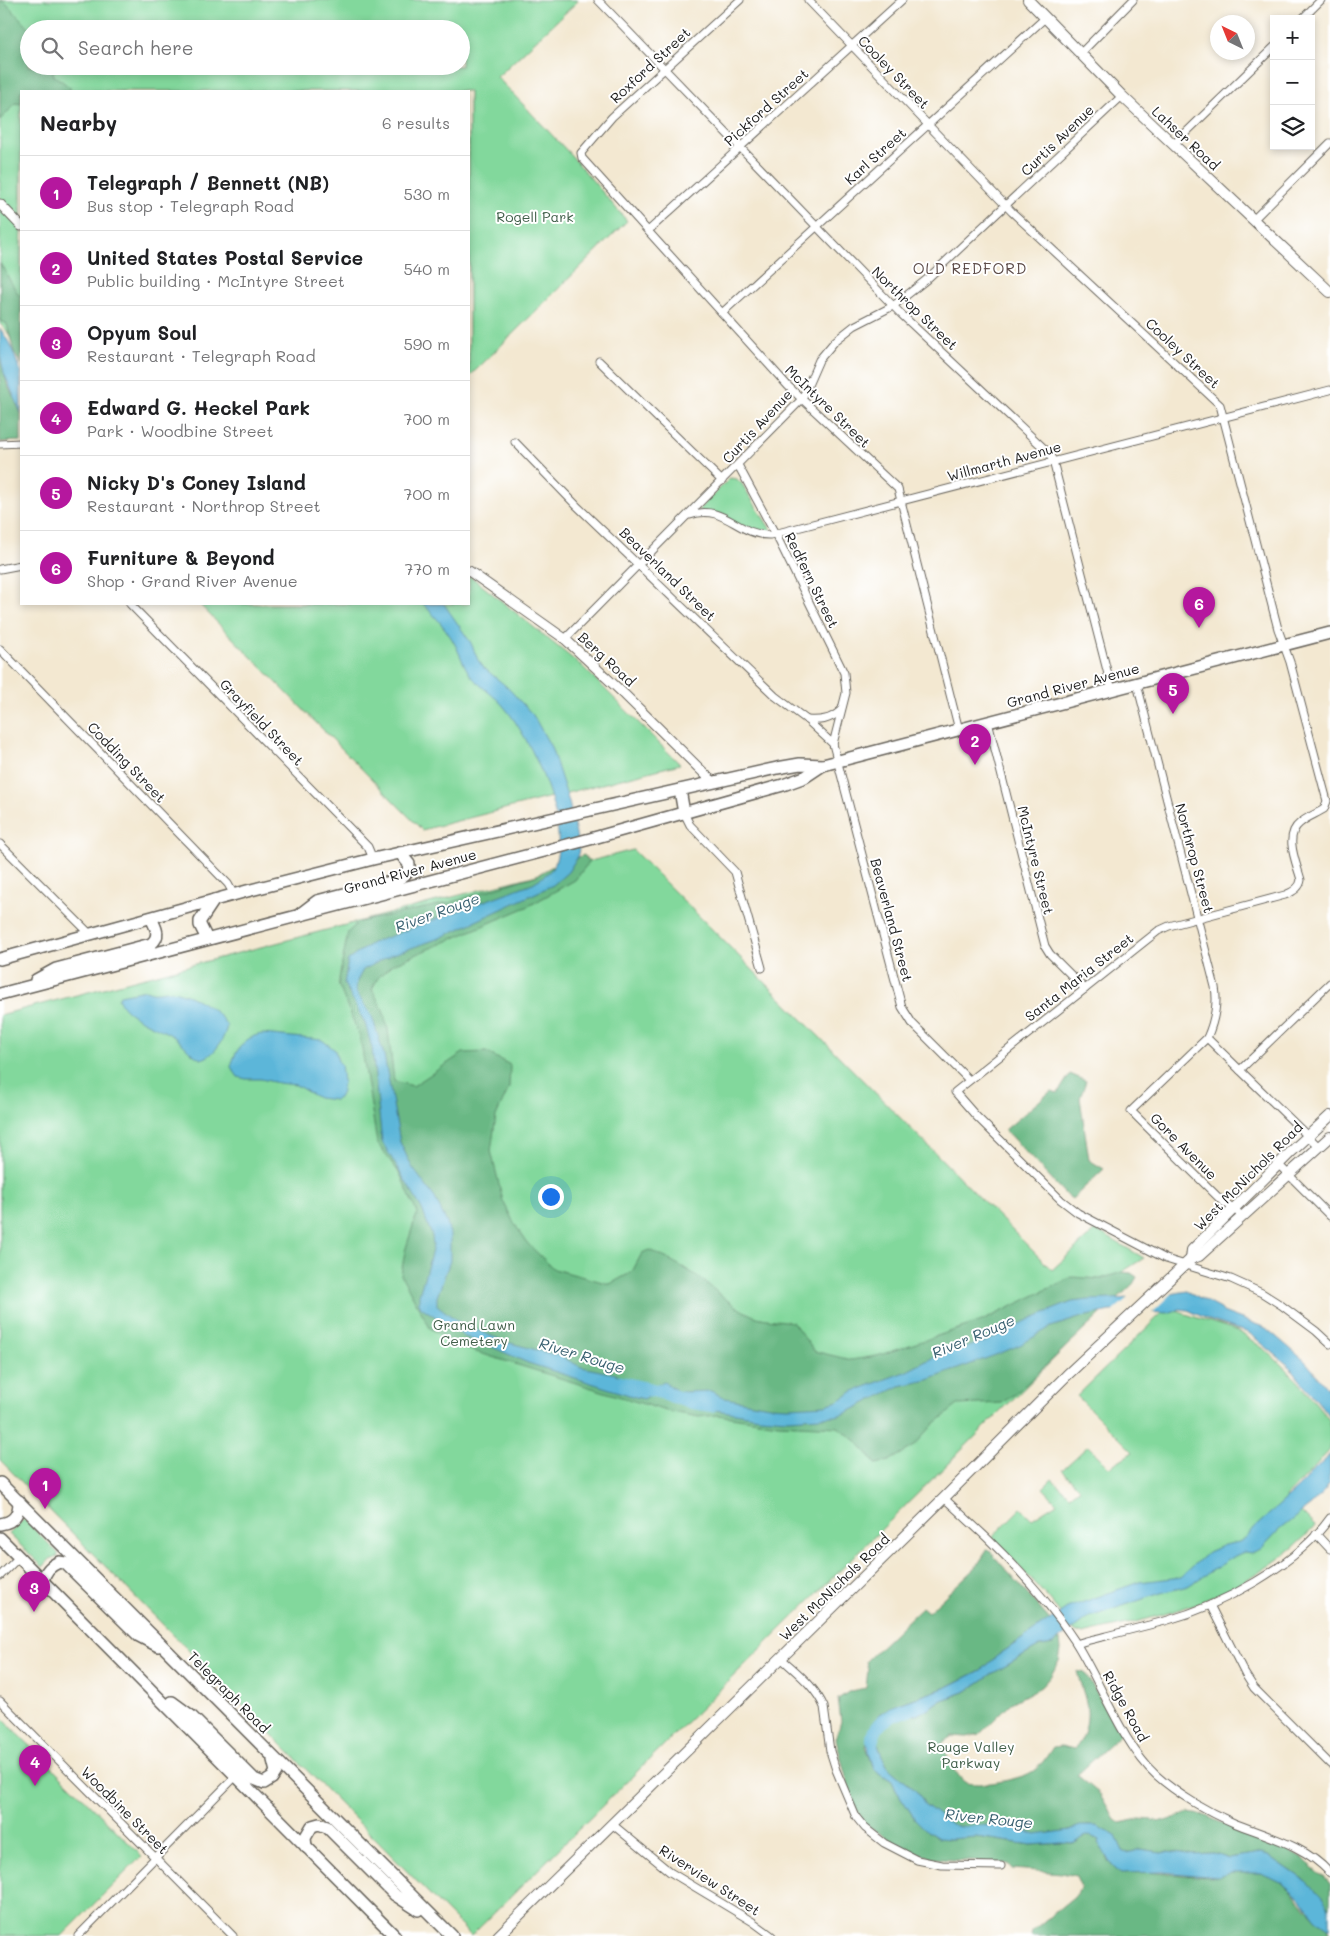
<!DOCTYPE html>
<meta charset="utf-8">
<style>
body{margin:0;font-family:Mali,sans-serif;background:#f2f2f2;color:#202124}
.controls{position:absolute;right:15px;top:15px;display:grid;overflow:hidden;border-radius:0px;box-shadow:0 2px 8px #0003}
.controls button{width:45px;height:45px;display:grid;place-items:center;padding:0;border:0;border-bottom:1px solid #e0e0e0;background:#fff;color:#202124;font:25px sans-serif}
.compass{position:absolute;left:1210px;top:15px;width:45px;height:45px;border-radius:50%;background:#fff;box-shadow:0 2px 8px #0003;rotate:317deg}
.you{position:absolute;left:550px;top:1196px;width:18px;height:18px;margin:-12px;border:4px solid #fff;border-radius:50%;background:#1a73e8;box-shadow:0 0 0 8px #1a73e833}
.badge{display:grid;place-items:center;width:32px;height:32px;border-radius:50%;background:#b5179e;color:#fff;font-size:16px;font-weight:700}
.pin{position:absolute;translate:-50% -41px;filter:drop-shadow(0 1px 2px #0008)}
.pin::after{content:'';position:absolute;top:26px;width:18px;height:15px;background:inherit;clip-path:polygon(0 0,100% 0,50% 100%)}
.list{margin:0;padding:0;list-style:none}
h2{display:flex;justify-content:space-between;align-items:center;height:65px;margin:0;padding:0 20px;font-size:21px}
h2 small{font-size:16px;font-weight:400;color:#757577}
.list li{display:grid;grid-template-columns:32px 1fr auto;gap:15px;align-items:center;box-sizing:border-box;height:75px;padding:0 20px;border-top:1px solid #e0e0e0}
.list b{display:block;font-size:19px;white-space:nowrap}
.list p{margin:0;font-size:16px;white-space:nowrap;color:#757577}
.list em{font-size:16px;font-style:normal;color:#757577}
.icon{flex:none;width:28px;height:28px;fill:none;stroke:currentColor;stroke-width:2;stroke-linecap:round;stroke-linejoin:round}
.map{position:relative;flex:none;width:1330px;height:1936px;overflow:hidden}
.search{position:absolute;background:#fff;box-shadow:0 2px 8px #0003;left:20px;top:20px;width:450px;height:55px;display:flex;align-items:center;gap:12px;box-sizing:border-box;padding:0 18px;border-radius:28px;color:#757577;font-size:19px}
.panel{position:absolute;background:#fff;box-shadow:0 2px 8px #0003;left:20px;top:90px;width:450px;height:515px;border-radius:0px}
.map>svg:first-child{display:block}
</style>
<div class="map">
<svg width="1330" height="1936" viewBox="0 0 1330 1936">
<rect width="100%" height="100%" fill="#fff"/>
<filter id="ink" filterUnits="userSpaceOnUse"><feTurbulence type="fractalNoise" baseFrequency=".02" numOctaves="2"/><feDisplacementMap in="SourceGraphic" scale="10" xChannelSelector="R" yChannelSelector="G"/><feConvolveMatrix kernelMatrix="1 2 1 2 8 2 1 2 1" color-interpolation-filters="sRGB"/></filter>
<filter id="wash" filterUnits="userSpaceOnUse"><feTurbulence type="fractalNoise" baseFrequency=".0096" numOctaves="4" result="noise"/><feDisplacementMap in="SourceGraphic" scale="20" xChannelSelector="R" yChannelSelector="G"/><feGaussianBlur stdDeviation="1.12" result="paint"/><feColorMatrix in="noise" values="0 0 0 0 0 0 0 0 0 0 0 0 0 0 0 0 0 1.4 0 .05"/><feComposite in="paint" operator="in"/></filter>
<g filter="url(#wash)">
<rect width="100%" height="100%" fill="#f3e8d1"/>
<g fill="#82d89c" stroke="#4f7a5c" fill-rule="evenodd">
<path d="M 0,0 L 579,0 L 497,77 L 571,155 L 627,221 L 469,377 L 469,91 L 21,91 L 21,361 L 7,331 L 0,324 ZM 29,29 L 461,29 L 461,66 L 29,66 Z"/>
<polygon points="730,478 737,479 742,484 773,533 767,534 700,512 700,508"/>
<polygon points="469,575 583,667 680,764 422,830 199,604 469,604"/>
<polygon points="633,850 1052,1270 1096,1230 1144,1258 1103,1284 1100,1313 471,1936 0,1460 0,1015"/>
<path d="M 1167,1308 L 1238,1331 L 1267,1351 L 1298,1381 L 1330,1421 L 1330,1450 L 1286,1497 L 1315,1526 C 1280,1566 1220,1598 1168,1613 C 1140,1622 1111,1627 1083,1634 L 1075,1631 L 1048,1598 L 992,1537 L 1021,1508 L 1032,1519 L 1057,1503 L 1043,1488 L 1052,1479 L 1069,1495 L 1080,1489 L 1062,1470 L 1088,1446 L 1109,1467 L 1133,1452 L 1077,1396 Z"/>
<polygon points="24,1519 58,1553 58,1556 50,1559 43,1567 9,1534"/>
<polygon points="0,1716 142,1856 62,1936 0,1936"/>
</g>
<g fill="#69b884" stroke="#426a50">
<polygon points="0,0 5,2 30,29 29,66 55,66 53,75 70,87 70,91 21,91 21,104 16,103 0,120"/>
<polygon points="0,263 21,299 21,364 14,352 7,324 0,321"/>
<polygon points="0,356 7,384 21,413 21,441 0,442"/>
<path d="M 584,855 L 589,862 L 575,880 L 527,907 L 391,965 L 378,978 L 372,989 L 383,1010 L 388,1029 L 394,1081 L 413,1086 L 463,1053 L 486,1052 L 510,1065 L 509,1088 L 496,1116 L 491,1151 L 503,1201 L 514,1223 L 528,1244 L 554,1269 L 610,1284 L 632,1272 L 642,1253 L 649,1250 C 667,1258 684,1267 700,1278 C 718,1292 732,1307 754,1316 C 765,1320 781,1320 793,1322 L 814,1351 L 851,1360 L 877,1356 L 982,1321 L 1072,1277 L 1100,1279 L 1122,1272 L 1131,1273 L 1137,1277 L 1133,1284 L 1022,1388 L 1002,1403 L 958,1405 L 934,1424 L 913,1447 L 889,1461 L 876,1464 L 859,1443 L 838,1427 L 778,1424 L 718,1415 L 699,1417 L 666,1411 L 460,1347 L 430,1328 L 401,1275 L 405,1251 L 417,1213 L 400,1174 L 377,1143 L 360,1037 L 338,984 L 348,932 L 359,922 L 448,903 L 537,875 L 551,867 Z"/>
<polygon points="1070,1074 1086,1081 1080,1098 1089,1160 1104,1169 1072,1199 1064,1193 1005,1130 1051,1091 1058,1093"/>
<path d="M 988,1549 L 1050,1620 L 997,1656 L 983,1669 L 947,1687 L 890,1707 L 882,1712 L 877,1717 L 866,1746 L 874,1769 L 892,1781 L 896,1790 L 915,1819 L 927,1831 L 936,1837 L 950,1839 L 976,1837 L 1031,1845 L 1062,1843 L 1073,1844 C 1085,1838 1084,1832 1099,1840 L 1098,1843 L 1105,1850 L 1107,1860 L 1116,1870 L 1210,1877 C 1218,1877 1224,1874 1232,1873 C 1241,1872 1251,1872 1259,1873 C 1291,1878 1303,1913 1328,1927 L 1330,1936 L 1031,1936 L 1032,1931 L 1077,1894 L 1081,1887 L 1076,1876 L 1062,1873 L 1013,1869 L 1009,1864 L 940,1859 L 919,1854 L 901,1847 L 865,1824 L 856,1809 L 850,1793 L 836,1739 L 841,1721 L 838,1699 L 850,1691 L 866,1688 L 868,1669 L 866,1661 L 922,1607 L 928,1612 L 976,1567 Z"/>
<path d="M 1060,1640 L 1061,1650 L 1059,1661 L 1050,1677 L 1041,1687 L 1011,1703 L 980,1734 L 967,1737 L 952,1736 L 942,1743 C 945,1752 958,1779 965,1782 C 977,1788 1019,1779 1030,1773 C 1041,1767 1047,1756 1053,1747 L 1061,1746 L 1074,1749 C 1079,1745 1082,1739 1084,1733 C 1092,1707 1083,1696 1077,1671 L 1085,1673 L 1121,1734 L 1077,1775 L 1100,1794 L 1115,1820 L 1121,1823 L 1139,1819 L 1165,1821 L 1189,1813 L 1206,1816 L 1249,1835 L 1278,1845 L 1303,1859 L 1325,1877 L 1330,1884 L 1330,1908 L 1307,1882 L 1268,1855 L 1260,1853 L 1229,1858 L 1214,1853 L 1189,1854 L 1169,1851 L 1162,1853 L 1139,1850 L 1127,1853 L 1123,1851 C 1096,1804 1073,1838 1035,1835 C 1028,1834 1023,1829 1017,1828 C 1007,1826 993,1825 982,1825 C 974,1825 964,1828 956,1826 C 945,1822 933,1811 924,1804 C 918,1787 900,1780 889,1768 C 882,1760 879,1746 875,1736 C 877,1725 885,1712 898,1711 C 905,1710 910,1715 917,1715 L 942,1700 L 967,1691 L 990,1675 L 1040,1646 L 1053,1644 Z"/>
</g>
<g fill="#5cb6d9" stroke="#3c697a">
<polygon points="0,328 10,344 21,372 21,413 4,373 0,356"/>
<path d="M 423,604 L 444,604 L 471,643 L 478,660 L 484,668 L 507,687 L 533,715 L 551,747 L 569,802 L 579,848 L 578,856 L 568,872 L 553,885 L 440,938 L 391,955 L 363,970 L 357,981 L 356,992 L 372,1016 L 384,1055 L 400,1142 L 412,1167 L 435,1198 L 447,1223 L 450,1234 L 450,1261 L 437,1297 L 437,1305 L 460,1323 L 506,1342 L 560,1356 L 581,1367 L 615,1374 L 619,1376 L 626,1388 L 642,1392 L 664,1382 L 679,1392 L 711,1391 L 725,1398 L 769,1406 L 788,1407 L 825,1405 L 838,1401 L 854,1391 L 907,1371 L 934,1357 L 987,1341 L 1032,1318 L 1072,1302 L 1088,1300 L 1154,1297 L 1187,1291 L 1221,1309 L 1223,1312 L 1266,1328 L 1305,1361 L 1330,1391 L 1330,1417 L 1288,1365 L 1249,1333 L 1209,1320 L 1188,1310 L 1180,1309 L 1168,1313 L 1110,1311 L 1082,1317 L 1051,1327 L 1020,1345 L 1001,1353 L 928,1380 L 900,1386 L 846,1413 L 836,1416 L 788,1419 L 759,1417 L 710,1409 L 691,1400 C 677,1404 671,1394 659,1389 L 644,1399 L 635,1397 L 528,1363 L 492,1347 L 465,1337 L 421,1307 L 419,1303 L 419,1295 L 431,1254 L 433,1245 L 432,1236 L 422,1209 L 382,1142 L 372,1048 L 365,1023 L 344,984 L 348,960 L 372,943 L 533,883 C 541,878 552,872 555,863 C 570,822 531,739 505,708 C 495,695 479,687 469,673 C 462,663 459,650 452,639 C 444,626 434,615 423,604 Z"/>
<path d="M 146,990 C 157,995 161,990 172,991 C 191,994 218,1009 227,1026 C 224,1039 215,1056 201,1059 C 190,1054 186,1046 177,1039 C 158,1025 130,1021 118,999 L 120,995 Z"/>
<path d="M 263,1034 L 322,1040 L 335,1050 L 338,1061 L 341,1064 L 343,1082 L 342,1092 L 339,1098 L 335,1100 L 318,1098 L 296,1085 L 278,1083 L 261,1079 L 246,1079 L 238,1077 L 231,1067 C 235,1050 245,1036 263,1034 Z"/>
<path d="M 1330,1454 L 1330,1483 L 1325,1490 L 1312,1504 L 1279,1530 L 1261,1549 L 1251,1553 L 1244,1552 L 1235,1556 L 1188,1586 L 1161,1593 L 1087,1618 L 1053,1644 L 1040,1646 L 990,1675 L 967,1691 L 942,1700 L 917,1715 C 912,1715 910,1713 905,1712 C 889,1707 878,1722 875,1736 C 879,1746 882,1760 889,1768 C 900,1780 918,1787 924,1804 L 953,1825 L 961,1827 L 981,1825 L 1018,1828 L 1036,1835 L 1070,1830 L 1080,1826 L 1097,1826 L 1116,1836 L 1123,1851 L 1127,1853 L 1139,1850 L 1162,1853 L 1169,1851 L 1189,1854 L 1214,1853 L 1229,1858 L 1260,1853 L 1268,1855 L 1307,1882 L 1321,1896 L 1330,1908 L 1330,1929 L 1318,1921 L 1300,1898 L 1282,1883 L 1261,1873 L 1231,1873 L 1218,1877 L 1163,1872 L 1121,1873 C 1108,1866 1107,1854 1098,1843 L 1099,1840 C 1084,1832 1085,1838 1073,1844 L 1062,1843 L 1031,1845 L 976,1837 L 950,1839 L 938,1838 L 927,1831 L 915,1819 L 896,1790 L 892,1781 L 874,1769 C 865,1741 861,1726 890,1707 L 947,1687 L 983,1669 L 997,1656 L 1067,1608 L 1139,1582 L 1181,1577 L 1208,1552 L 1224,1545 L 1239,1542 L 1248,1536 L 1254,1528 L 1299,1487 L 1314,1469 L 1322,1464 Z"/>
</g>
<polygon fill="#f3e8d1" points="1177,1289 1149,1316 1112,1312 1130,1296 1153,1295"/>
<g fill="none" stroke-linecap="round" stroke-linejoin="round">
<g stroke="#5cb6d9" stroke-width="14">
<polyline points="607,1380 661,1392 687,1401 712,1405"/>
<path d="M 873,1740 C 873,1718 903,1711 920,1705"/>
</g>
</g>
</g>
<g filter="url(#ink)">
<g fill="none" stroke-linecap="round" stroke-linejoin="round">
<g stroke="#67635b" stroke-width="9">
<g id="minor">
<polyline points="598,0 901,314 1049,453 1053,461 1112,690"/>
<polyline points="740,0 612,117 581,153 582,158 788,386 898,489 959,730"/>
<path d="M 808,0 L 1012,212 L 1220,405 L 1278,629 L 1290,662 L 1327,801 L 1324,809 C 1316,814 1307,817 1300,823 C 1283,836 1297,864 1301,880 C 1300,888 1293,892 1285,895 L 1169,926 L 1158,931 L 955,1092 L 976,1116 L 1061,1200 L 1078,1213 L 1166,1259 L 1231,1279 L 1262,1293 L 1281,1305 L 1316,1331 L 1330,1344"/>
<polyline points="1302,19 1321,0"/>
<polyline points="1080,54 1133,0"/>
<polyline points="1173,145 1274,47"/>
<polyline points="1253,220 1330,143"/>
<polyline points="648,231 902,0"/>
<polyline points="722,313 1045,18"/>
<polyline points="599,361 722,481"/>
<polyline points="515,442 577,506 775,696 807,720 833,744"/>
<polyline points="0,444 21,443"/>
<polyline points="738,465 779,541 844,673 846,693 833,744 902,1007 912,1023 969,1080"/>
<path d="M 690,515 C 724,503 738,536 770,535 L 1330,390"/>
<polyline points="0,569 21,565"/>
<polyline points="130,604 368,847 373,859"/>
<polyline points="565,639 802,399 819,360 835,341 854,326 893,306 926,280 1122,96"/>
<polyline points="0,649 228,884 234,895"/>
<path d="M 1137,684 L 1215,987 C 1218,1004 1214,1022 1207,1038 L 1131,1111 L 1223,1202 L 1234,1208 L 1242,1217"/>
<path d="M 807,720 C 820,721 830,720 840,711"/>
<polyline points="988,722 1045,946 1050,954 1085,989"/>
<polyline points="684,813 690,825 735,872 762,968"/>
<polyline points="0,844 90,934"/>
<polyline points="1207,1038 1319,1147"/>
<polyline points="1240,1070 1330,983"/>
<polyline points="1278,1164 1330,1216"/>
<path d="M 944,1498 C 958,1511 972,1524 986,1537 C 1018,1568 1049,1602 1074,1640 C 1100,1680 1122,1744 1156,1775 C 1177,1794 1208,1812 1234,1823 C 1266,1836 1305,1845 1330,1873"/>
<polyline points="1316,1534 1330,1549"/>
<polyline points="0,1576 19,1557"/>
<polyline points="1210,1605 1245,1674 1254,1688 1330,1764"/>
<path d="M 1077,1644 C 1086,1640 1096,1639 1106,1636 C 1125,1631 1145,1626 1165,1621 C 1220,1606 1296,1566 1330,1518"/>
<path d="M 781,1658 C 797,1673 815,1686 824,1707 L 830,1751 L 836,1770 L 856,1817 L 865,1828 L 884,1843 L 917,1860 L 942,1865 L 1001,1866"/>
<polyline points="0,1701 233,1936"/>
<polyline points="612,1824 670,1872 753,1922 772,1936"/>
<polyline points="78,1936 236,1776"/>
</g>
</g>
<g stroke="#67635b" stroke-width="11">
<g id="tertiary">
<polyline points="0,204 21,226"/>
<polyline points="469,571 565,639 625,695 713,782"/>
</g>
</g>
<g stroke="#67635b" stroke-width="12">
<g id="secondary">
<polyline points="1028,0 1122,96 1330,292"/>
<polyline points="1191,1259 1192,1250 1292,1151 1330,1116"/>
<polyline points="498,1936 944,1498 1067,1375 1191,1259 1199,1256 1330,1137"/>
</g>
</g>
<g stroke="#67635b" stroke-width="14">
<g id="primary">
<polyline points="680,790 684,813"/>
<path d="M 300,914 L 317,901 L 394,881 C 402,877 410,873 409,864 L 400,853"/>
<polyline points="207,939 200,925 200,921 214,900"/>
<polyline points="0,959 247,891 373,859 777,768 800,764 823,765 1330,633"/>
<path d="M 36,980 L 56,969 L 151,944 C 161,936 156,928 151,918"/>
<polyline points="0,994 590,839 783,785 805,777 823,765"/>
<polyline points="0,1483 452,1936"/>
<path d="M 0,1524 C 14,1522 19,1515 19,1501"/>
<polyline points="0,1538 395,1936"/>
<path d="M 43,1581 C 45,1571 50,1566 59,1562 L 65,1563 L 139,1636 L 158,1646"/>
<polyline points="172,1702 191,1716 254,1779 264,1783 272,1778 276,1772 273,1760"/>
<polyline points="306,1847 305,1838 312,1826 319,1824 327,1827 395,1895 418,1910"/>
</g>
</g>
<use href="#minor" stroke="#fff" stroke-width="7"/>
<use href="#tertiary" stroke="#fff" stroke-width="9"/>
<use href="#secondary" stroke="#fff" stroke-width="10"/>
<use href="#primary" stroke="#fff" stroke-width="11"/>
</g>
</g>
<g text-anchor="middle" dominant-baseline="central" stroke-width="4" stroke-linejoin="round" paint-order="stroke">
<g font-size="14" fill="#1c1c1c" stroke="#fff">
<text transform="translate(650 65) rotate(-43)">Roxford Street</text>
<text transform="translate(894 72) rotate(46)">Cooley Street</text>
<text transform="translate(766 107) rotate(-42)">Pickford Street</text>
<text transform="translate(1186 138) rotate(43)">Lahser Road</text>
<text transform="translate(1057 140) rotate(-44)">Curtis Avenue</text>
<text transform="translate(875 156) rotate(-42)">Karl Street</text>
<text transform="translate(915 308) rotate(44)">Northrop Street</text>
<text transform="translate(1183 353) rotate(43)">Cooley Street</text>
<text transform="translate(828 406) rotate(44)">McIntyre Street</text>
<text transform="translate(757 426) rotate(-47)">Curtis Avenue</text>
<text transform="translate(1004 461) rotate(-15)">Willmarth Avenue</text>
<text transform="translate(668 574) rotate(44)">Beaverland Street</text>
<text transform="translate(812 580) rotate(64)">Redfern Street</text>
<text transform="translate(607 659) rotate(43)">Berg Road</text>
<text transform="translate(1073 685) rotate(-15)">Grand River Avenue</text>
<text transform="translate(262 722) rotate(46)">Grayfield Street</text>
<text transform="translate(127 762) rotate(46)">Codding Street</text>
<text transform="translate(1195 858) rotate(75)">Northrop Street</text>
<text transform="translate(1036 860) rotate(76)">McIntyre Street</text>
<text transform="translate(410 871) rotate(-15)">Grand River Avenue</text>
<text transform="translate(892 920) rotate(75)">Beaverland Street</text>
<text transform="translate(1079 977) rotate(-38)">Santa Maria Street</text>
<text transform="translate(1184 1146) rotate(45)">Gore Avenue</text>
<text transform="translate(1248 1176) rotate(-45)">West McNichols Road</text>
<text transform="translate(834 1587) rotate(-44)">West McNichols Road</text>
<text transform="translate(229 1692) rotate(45)">Telegraph Road</text>
<text transform="translate(1126 1706) rotate(61)">Ridge Road</text>
<text transform="translate(125 1810) rotate(45)">Woodbine Street</text>
<text transform="translate(710 1880) rotate(33)">Riverview Street</text>
</g>
<g font-size="14" fill="#405e49" stroke="#fff">
<text x="535" y="216">Rogell Park</text>
<text x="474" y="1324">Grand Lawn<tspan x="474" dy="16">Cemetery</tspan></text>
<text x="971" y="1746">Rouge Valley<tspan x="971" dy="16">Parkway</tspan></text>
</g>
<g font-size="15" letter-spacing="1" fill="#5e4d4a" stroke="#fff">
<text x="970" y="268">OLD REDFORD</text>
</g>
<g font-size="15" font-style="italic" fill="#396171" stroke="#fff">
<text transform="translate(437 912) rotate(-20)">River Rouge</text>
<text transform="translate(973 1336) rotate(-23)">River Rouge</text>
<text transform="translate(582 1355) rotate(17)">River Rouge</text>
<text transform="translate(989 1818) rotate(6)">River Rouge</text>
</g>
</g>
</svg>
<div class="controls">
<button>+</button>
<button>−</button>
<button><svg class="icon" aria-label="layers" viewBox="0 0 24 24"><path d="M12 4l9 5-9 5-9-5zM3 14l9 5 9-5"/></svg></button>
</div>
<svg class="compass" viewBox="-18 -18 36 36"><path d="M0-13l5 13h-10z" fill="#e53935"/><path d="M0 13l5-13h-10z" fill="#757577"/></svg>
<div class="you"></div>
<div class="pin badge" style="left:45px;top:1509px">1</div>
<div class="pin badge" style="left:975px;top:765px">2</div>
<div class="pin badge" style="left:34px;top:1612px">3</div>
<div class="pin badge" style="left:35px;top:1786px">4</div>
<div class="pin badge" style="left:1173px;top:714px">5</div>
<div class="pin badge" style="left:1199px;top:628px">6</div>
<div class="search"><svg class="icon" aria-label="search" viewBox="0 0 24 24"><circle cx="10" cy="10" r="6"/><path d="M15 15l6 6"/></svg>Search here</div>
<section class="panel">
<h2>Nearby<small>6 results</small></h2>
<ul class="list">
<li><span class="badge">1</span><div><b>Telegraph / Bennett (NB)</b><p>Bus stop · Telegraph Road</p></div><em>530 m</em></li>
<li><span class="badge">2</span><div><b>United States Postal Service</b><p>Public building · McIntyre Street</p></div><em>540 m</em></li>
<li><span class="badge">3</span><div><b>Opyum Soul</b><p>Restaurant · Telegraph Road</p></div><em>590 m</em></li>
<li><span class="badge">4</span><div><b>Edward G. Heckel Park</b><p>Park · Woodbine Street</p></div><em>700 m</em></li>
<li><span class="badge">5</span><div><b>Nicky D's Coney Island</b><p>Restaurant · Northrop Street</p></div><em>700 m</em></li>
<li><span class="badge">6</span><div><b>Furniture &amp; Beyond</b><p>Shop · Grand River Avenue</p></div><em>770 m</em></li>
</ul>
</section>
</div>
